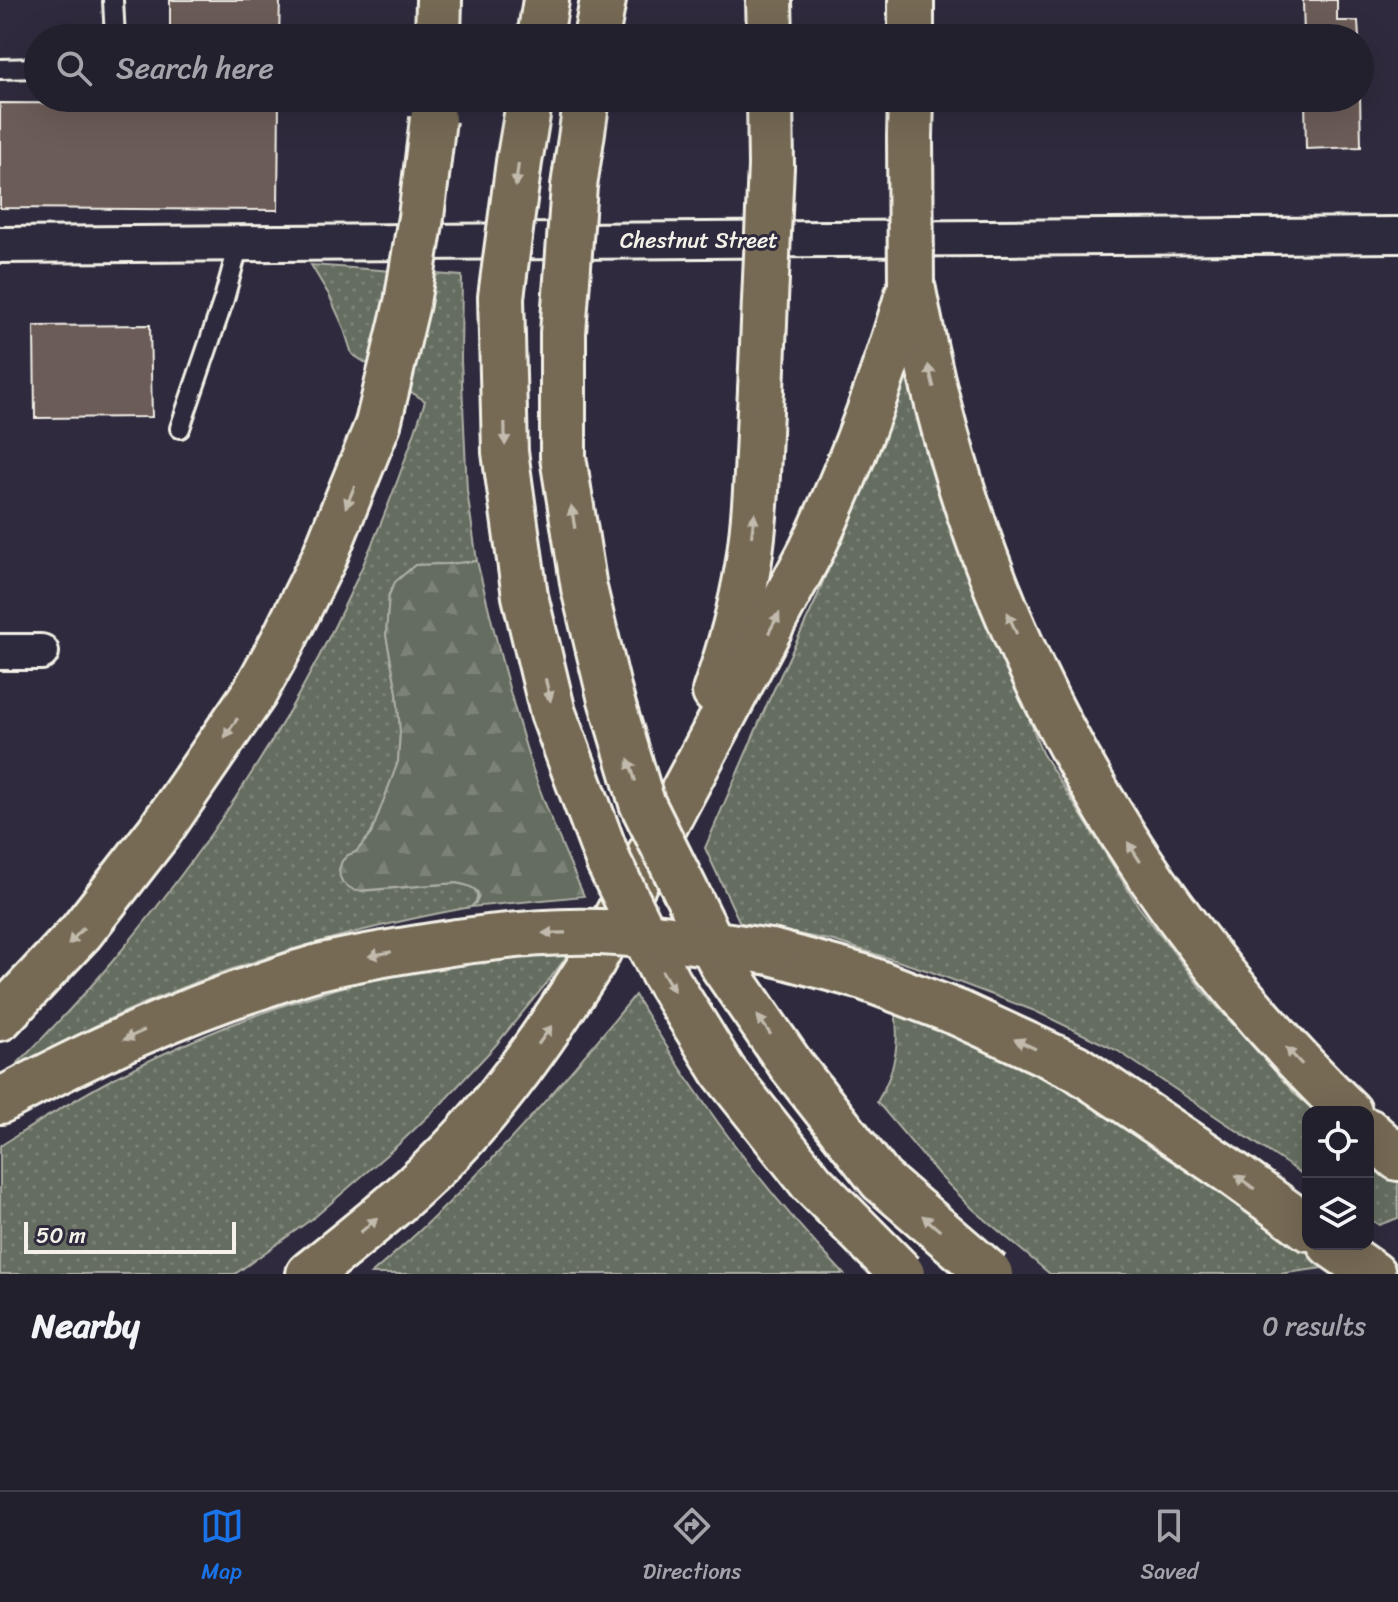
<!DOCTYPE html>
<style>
body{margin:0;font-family:Sriracha,sans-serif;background:#2b2836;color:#f1f3f6}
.controls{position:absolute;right:24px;bottom:24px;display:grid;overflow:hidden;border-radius:16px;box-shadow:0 8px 32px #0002}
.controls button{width:72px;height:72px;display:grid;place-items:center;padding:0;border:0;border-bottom:2px solid #403e4a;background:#23202e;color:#f1f3f6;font:40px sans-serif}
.scale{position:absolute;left:24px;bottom:20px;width:212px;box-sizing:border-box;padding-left:8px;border:4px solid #f4f1e8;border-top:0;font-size:22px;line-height:28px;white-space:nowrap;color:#f4f1e8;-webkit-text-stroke:6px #2f2a3d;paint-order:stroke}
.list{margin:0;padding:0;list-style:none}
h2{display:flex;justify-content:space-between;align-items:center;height:104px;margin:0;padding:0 32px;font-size:34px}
h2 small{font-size:26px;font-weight:400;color:#a3a3aa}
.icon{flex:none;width:44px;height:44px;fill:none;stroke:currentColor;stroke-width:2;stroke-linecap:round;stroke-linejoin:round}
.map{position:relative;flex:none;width:1398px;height:1274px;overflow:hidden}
.search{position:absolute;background:#23202e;box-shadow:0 8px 32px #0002;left:24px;right:24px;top:24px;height:88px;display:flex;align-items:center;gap:20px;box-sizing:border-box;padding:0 28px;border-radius:44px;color:#a3a3aa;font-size:30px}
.sheet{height:216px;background:#23202e}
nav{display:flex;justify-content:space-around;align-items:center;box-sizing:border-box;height:112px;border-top:2px solid #403e4a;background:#23202e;font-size:22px;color:#a3a3aa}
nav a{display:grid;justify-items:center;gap:4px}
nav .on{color:#1a73e8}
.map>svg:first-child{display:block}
</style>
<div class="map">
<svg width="1398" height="1274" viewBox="0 0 1398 1274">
<defs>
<pattern id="grass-dots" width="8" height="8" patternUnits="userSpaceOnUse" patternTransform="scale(2)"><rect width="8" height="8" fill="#656d60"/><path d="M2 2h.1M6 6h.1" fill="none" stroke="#7c8277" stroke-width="1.8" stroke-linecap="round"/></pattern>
<pattern id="forest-firs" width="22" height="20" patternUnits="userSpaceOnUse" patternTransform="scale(2)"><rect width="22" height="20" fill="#656d60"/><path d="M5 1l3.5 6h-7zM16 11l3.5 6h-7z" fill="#7c8277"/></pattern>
</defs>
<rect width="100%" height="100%" fill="#2f2a3d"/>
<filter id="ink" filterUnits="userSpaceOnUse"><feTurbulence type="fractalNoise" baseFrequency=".0125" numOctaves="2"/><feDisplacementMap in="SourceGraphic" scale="16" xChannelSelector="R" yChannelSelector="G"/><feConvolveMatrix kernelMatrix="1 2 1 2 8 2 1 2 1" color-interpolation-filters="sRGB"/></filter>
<g filter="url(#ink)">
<g fill="url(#grass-dots)" stroke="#acafa4" stroke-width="2">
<path d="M 311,265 L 462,276 L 461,360 L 467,491 L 477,561 L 448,564 L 415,565 L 396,582 L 389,594 L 386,635 L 397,692 L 400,732 L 398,762 L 371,834 L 356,852 L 348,855 L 342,861 L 339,870 L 362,891 L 456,883 L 474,887 C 479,895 478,901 471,907 C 352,929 237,961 127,1011 C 88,1028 50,1049 12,1069 C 46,1035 80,1000 111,963 C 219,836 311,691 375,537 C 394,493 410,447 425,401 L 352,354 L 343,326 L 329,295 Z"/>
<polygon points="905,344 992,619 1042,753 1139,907 1204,992 1296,1095 1316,1112 1308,1112 1308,1178 1118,1051 1035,1011 929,971 834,941 740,923 705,848 768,702 816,600 849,513"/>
<path d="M 573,948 L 546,984 L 495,1046 L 441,1104 L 400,1143 L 316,1216 L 235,1274 L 0,1274 L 0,1146 C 40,1121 79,1096 120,1075 C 214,1027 314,990 417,969 C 468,959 521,955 573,948 Z"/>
<path d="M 635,995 C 695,1097 762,1189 844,1274 L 371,1274 C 469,1191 554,1094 635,995 Z"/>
<path d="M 893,1000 L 1019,1054 L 1271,1216 L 1330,1267 L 1279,1274 L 1050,1274 L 974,1210 L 940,1176 L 877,1102 C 897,1069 901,1037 893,1000 Z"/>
<polygon points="1368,1156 1398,1182 1398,1218 1379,1225 1368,1218"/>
</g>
<path fill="url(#forest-firs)" stroke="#acafa4" stroke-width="2" d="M 477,561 C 494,631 511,701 533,770 C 547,813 566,854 584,896 L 471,907 C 490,892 469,885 456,883 L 355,891 L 343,883 L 340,877 L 339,870 L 342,861 L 348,855 L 356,852 L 371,834 L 398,762 L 400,732 L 397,692 L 386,635 L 389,595 L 395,582 L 415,565 L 448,564 Z"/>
<g fill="#6c5b59" stroke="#f4f1e8" stroke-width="2">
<polygon points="170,0 280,0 279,38 170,38"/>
<polygon points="1303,0 1337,0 1337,21 1358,21 1359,38 1304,38"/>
<polygon points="1360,93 1361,147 1306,149 1305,98 1360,98"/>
<polygon points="170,98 279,98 278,210 0,208 0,103 169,104"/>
<polygon points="150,325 152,417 35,418 34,326"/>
</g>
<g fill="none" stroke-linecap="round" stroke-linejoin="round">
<g stroke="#f4f1e8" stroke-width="24">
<g id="lane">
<polyline points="113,0 115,38"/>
<polyline points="0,69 38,68"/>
<polyline points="180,428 224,299 239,244"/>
</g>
</g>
<g stroke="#f4f1e8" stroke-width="40">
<g id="street">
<polyline points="0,245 1398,235"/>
<polyline points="0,652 41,652"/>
</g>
</g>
<g stroke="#f4f1e8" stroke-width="50">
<g id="highway">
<polyline points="769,0 770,38"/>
<polyline points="438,38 439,0"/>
<polyline points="540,38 546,0"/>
<polyline points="596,38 603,0"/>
<polyline points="911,38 911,0"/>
<polyline points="770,98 771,166"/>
<polyline points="910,136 911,98"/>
<path d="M 913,290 C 927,364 944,436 968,508 C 1043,737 1176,944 1349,1112"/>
<path d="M 715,692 C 729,652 741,609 748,567 C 757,509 758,449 761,390"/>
<polyline points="771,952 863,977 958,1013 1075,1067 1228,1170 1308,1228"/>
<polyline points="0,1018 81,932 159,832 255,692 281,645 324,558 378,424"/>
<path d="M 0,1101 C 84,1056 171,1015 261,986 C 281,979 300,972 319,967 C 365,956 411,949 457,942"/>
<polyline points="1368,1131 1398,1158"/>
<polyline points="1330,1244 1373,1274"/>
<path d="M 309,1274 C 363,1231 419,1187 466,1135 C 514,1082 554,1022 593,961 L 812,549 C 853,462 884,377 911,284"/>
</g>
</g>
<use href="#lane" stroke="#2f2a3d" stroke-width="18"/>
<use href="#street" stroke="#2f2a3d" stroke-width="34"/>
<use href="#highway" stroke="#766a55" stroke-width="44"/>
<g stroke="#f4f1e8" stroke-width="50" stroke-linecap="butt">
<g id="highway-bridge">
<polyline points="530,98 519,162 501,297 505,452 525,596 553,713 609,863 663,973 724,1072 812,1183 902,1274"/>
<polyline points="587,98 574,186 563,333 563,457 584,588 610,696 642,803 723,966 791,1065 881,1180 990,1274"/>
<polyline points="910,136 911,284"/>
<polyline points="761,390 771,166"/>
<polyline points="378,424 407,303 421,217 433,119"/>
<path d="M 457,942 C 510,935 564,929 617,933 C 669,936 720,945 771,952"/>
</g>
</g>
<use href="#highway-bridge" stroke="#766a55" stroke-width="44"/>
</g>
<defs><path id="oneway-solid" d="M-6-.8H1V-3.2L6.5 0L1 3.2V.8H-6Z" transform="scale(2)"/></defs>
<g fill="#c2bbad">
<use href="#oneway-solid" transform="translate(517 175) rotate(97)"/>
<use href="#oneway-solid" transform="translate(931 376) rotate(-104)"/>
<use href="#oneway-solid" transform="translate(505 434) rotate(89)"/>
<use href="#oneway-solid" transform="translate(350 497) rotate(113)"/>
<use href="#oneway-solid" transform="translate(573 517) rotate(-99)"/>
<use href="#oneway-solid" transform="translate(753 525) rotate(-83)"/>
<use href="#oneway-solid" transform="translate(774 623) rotate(-62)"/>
<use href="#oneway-solid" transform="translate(1012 623) rotate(-113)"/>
<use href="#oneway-solid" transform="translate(548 690) rotate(77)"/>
<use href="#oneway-solid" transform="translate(231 728) rotate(124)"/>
<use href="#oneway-solid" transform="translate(632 770) rotate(-107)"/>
<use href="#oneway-solid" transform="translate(1134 852) rotate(-123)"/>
<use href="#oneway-solid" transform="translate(554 933) rotate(179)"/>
<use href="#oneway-solid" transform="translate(76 936) rotate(132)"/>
<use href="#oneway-solid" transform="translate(380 954) rotate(169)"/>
<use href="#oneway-solid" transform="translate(668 981) rotate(59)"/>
<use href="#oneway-solid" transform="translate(764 1025) rotate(-125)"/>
<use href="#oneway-solid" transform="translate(134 1035) rotate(155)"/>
<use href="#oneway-solid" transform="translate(545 1035) rotate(-54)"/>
<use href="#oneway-solid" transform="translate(1025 1044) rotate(-155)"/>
<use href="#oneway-solid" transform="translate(1294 1056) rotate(-133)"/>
<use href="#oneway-solid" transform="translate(1245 1182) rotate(-144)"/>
<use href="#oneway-solid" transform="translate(931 1223) rotate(-139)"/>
<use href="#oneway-solid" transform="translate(369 1225) rotate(-41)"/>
</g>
</g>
<g text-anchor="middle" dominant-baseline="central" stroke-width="6" stroke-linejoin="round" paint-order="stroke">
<g font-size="22" fill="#f4f1e8" stroke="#2f2a3d">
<text x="699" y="240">Chestnut Street</text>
</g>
</g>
</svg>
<div class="controls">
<button><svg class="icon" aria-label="locate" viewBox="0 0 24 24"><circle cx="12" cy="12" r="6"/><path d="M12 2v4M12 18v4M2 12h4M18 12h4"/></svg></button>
<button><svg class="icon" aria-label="layers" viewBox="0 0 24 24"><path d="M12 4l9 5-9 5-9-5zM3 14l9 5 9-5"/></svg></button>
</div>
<div class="scale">50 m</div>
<div class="search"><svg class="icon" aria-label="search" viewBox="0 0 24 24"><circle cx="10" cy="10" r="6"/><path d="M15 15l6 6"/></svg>Search here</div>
</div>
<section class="sheet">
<h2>Nearby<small>0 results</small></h2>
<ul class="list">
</ul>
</section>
<nav>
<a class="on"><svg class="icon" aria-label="map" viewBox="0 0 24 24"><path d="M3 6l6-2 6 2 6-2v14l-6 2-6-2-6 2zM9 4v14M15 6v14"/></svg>Map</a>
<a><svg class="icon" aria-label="directions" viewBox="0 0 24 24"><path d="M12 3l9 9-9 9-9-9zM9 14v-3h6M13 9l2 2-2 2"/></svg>Directions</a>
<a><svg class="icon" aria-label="saved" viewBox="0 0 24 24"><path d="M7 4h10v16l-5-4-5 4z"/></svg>Saved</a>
</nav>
